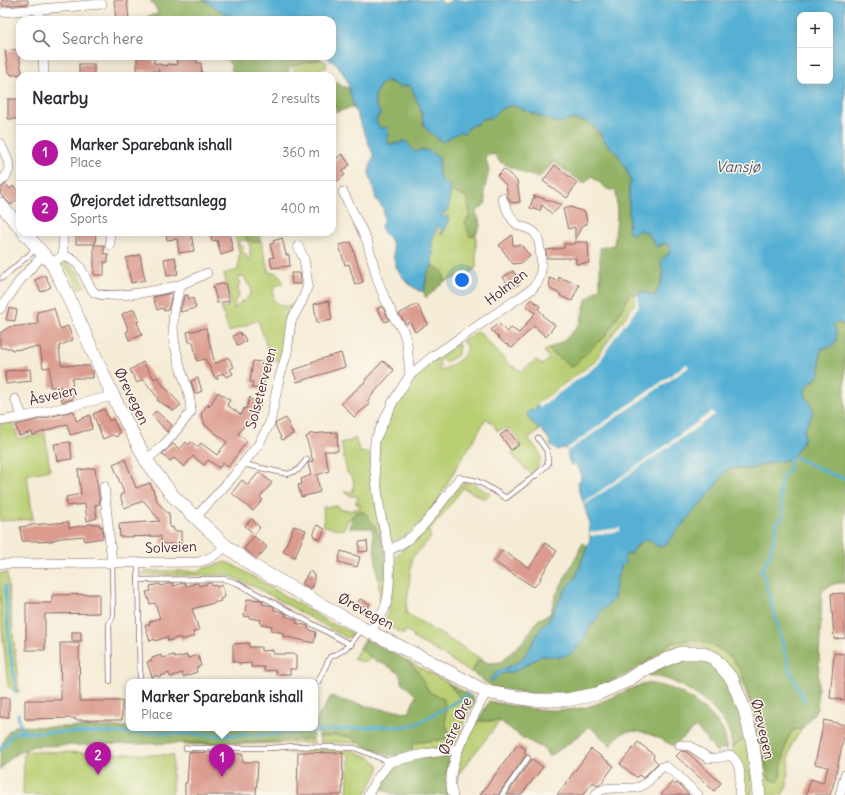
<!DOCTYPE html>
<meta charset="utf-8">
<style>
body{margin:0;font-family:Delius,sans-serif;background:#f2f2f3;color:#2b2b33}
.controls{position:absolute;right:12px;top:12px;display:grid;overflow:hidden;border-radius:8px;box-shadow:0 2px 10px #0003}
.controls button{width:36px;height:36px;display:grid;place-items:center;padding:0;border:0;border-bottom:1px solid #e1e1e2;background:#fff;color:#2b2b33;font:20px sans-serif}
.you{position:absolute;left:462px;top:280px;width:14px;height:14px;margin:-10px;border:3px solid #fff;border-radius:50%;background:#1a73e8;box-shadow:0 0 0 6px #1a73e833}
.badge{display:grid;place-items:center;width:26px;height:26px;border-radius:50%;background:#b5179e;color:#fff;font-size:13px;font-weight:700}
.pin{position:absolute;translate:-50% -33px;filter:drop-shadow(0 1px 2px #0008)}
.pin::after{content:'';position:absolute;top:21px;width:14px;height:12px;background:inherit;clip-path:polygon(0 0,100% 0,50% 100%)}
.popup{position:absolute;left:126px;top:679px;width:192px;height:52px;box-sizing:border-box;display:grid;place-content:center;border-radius:8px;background:#fff;filter:drop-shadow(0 1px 3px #0005);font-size:13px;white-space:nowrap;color:#7c7c81}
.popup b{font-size:15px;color:#2b2b33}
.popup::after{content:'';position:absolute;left:50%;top:100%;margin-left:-8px;border:8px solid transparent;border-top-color:#fff}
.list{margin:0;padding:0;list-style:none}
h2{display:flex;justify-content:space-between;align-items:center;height:52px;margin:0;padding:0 16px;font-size:17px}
h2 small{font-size:13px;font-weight:400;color:#7c7c81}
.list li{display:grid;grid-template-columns:26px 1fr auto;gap:12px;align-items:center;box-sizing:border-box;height:56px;padding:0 16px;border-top:1px solid #e1e1e2}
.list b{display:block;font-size:15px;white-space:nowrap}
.list p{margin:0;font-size:13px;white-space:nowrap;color:#7c7c81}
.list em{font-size:13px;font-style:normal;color:#7c7c81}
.icon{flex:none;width:22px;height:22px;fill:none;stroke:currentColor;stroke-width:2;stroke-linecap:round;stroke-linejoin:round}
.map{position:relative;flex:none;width:845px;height:795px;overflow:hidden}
.search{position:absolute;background:#fff;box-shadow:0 2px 10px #0003;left:16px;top:16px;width:320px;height:44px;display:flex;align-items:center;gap:10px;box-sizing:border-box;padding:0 14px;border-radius:12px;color:#7c7c81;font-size:15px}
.panel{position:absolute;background:#fff;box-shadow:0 2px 10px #0003;left:16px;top:72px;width:320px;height:164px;border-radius:12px}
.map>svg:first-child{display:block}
</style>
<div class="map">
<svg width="845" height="795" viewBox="0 0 845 795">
<rect width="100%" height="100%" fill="#fbf7ec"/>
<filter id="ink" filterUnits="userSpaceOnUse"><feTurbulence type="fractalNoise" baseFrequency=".025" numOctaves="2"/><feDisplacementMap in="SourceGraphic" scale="8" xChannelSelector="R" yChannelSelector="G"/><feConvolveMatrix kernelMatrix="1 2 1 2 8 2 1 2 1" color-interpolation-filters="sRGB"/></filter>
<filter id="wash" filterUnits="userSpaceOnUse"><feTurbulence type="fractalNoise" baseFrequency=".012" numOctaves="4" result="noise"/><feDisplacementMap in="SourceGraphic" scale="16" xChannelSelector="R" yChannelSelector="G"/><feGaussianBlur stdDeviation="0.9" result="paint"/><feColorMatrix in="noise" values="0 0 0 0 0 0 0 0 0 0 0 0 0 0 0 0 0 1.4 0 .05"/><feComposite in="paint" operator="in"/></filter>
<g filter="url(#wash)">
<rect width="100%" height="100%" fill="#f5ecd6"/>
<g fill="#b9cf73" stroke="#82774f" fill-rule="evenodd">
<polygon points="321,59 327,63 326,68 318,69 309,76 307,76 306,74 299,75 290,66"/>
<polygon points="450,191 467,197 470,215 470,236 476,234 476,268 468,274 445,281 442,272 423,291 419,291 406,282 414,275 431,226 443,213 449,210"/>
<path d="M 234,232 L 244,232 L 254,242 L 261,241 L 269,273 L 276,272 L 281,277 L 283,284 L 274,286 L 273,297 L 276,303 C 285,308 290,307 299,301 L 282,362 L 271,359 L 258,320 L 229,332 L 221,308 L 229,306 L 230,300 L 224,274 L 238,270 L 239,252 ZM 245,240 L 247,241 L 250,246 L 250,261 L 248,260 L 246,254 L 242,253 L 244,247 L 239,246 L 239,241 ZM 244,276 L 248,285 L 251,287 L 251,293 L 243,303 L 242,300 L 234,310 L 235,301 L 239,297 L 238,287 L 240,282 L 237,279 L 238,277 Z"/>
<path d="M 66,262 C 76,267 80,276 85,286 L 78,289 L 68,269 L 62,266 L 62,263 Z"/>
<path d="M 630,293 L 636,295 L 635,304 L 609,339 L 595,362 L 538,404 L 538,406 L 532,411 L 529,411 L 539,431 L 528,438 C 540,452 547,459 531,474 L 517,461 L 511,453 L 519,447 C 520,440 513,431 507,428 L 497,431 L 494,425 L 486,418 C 478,435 467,450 457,466 C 441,494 425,531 392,542 L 389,540 L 377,468 L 377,446 L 394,405 L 416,374 L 456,343 L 459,345 L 458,355 L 445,363 L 442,359 L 438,361 L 441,366 L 438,368 L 440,371 C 452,365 462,361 468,348 L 462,341 L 478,331 L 510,365 L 522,371 L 536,360 L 542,365 L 549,359 L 544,351 L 548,349 L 572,368 L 598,342 L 604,338 L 621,311 Z"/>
<polygon points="13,422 18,439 45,433 50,470 27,475 33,519 0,521 0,423"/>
<path d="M 355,438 L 360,452 L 369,452 L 382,540 L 377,533 L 375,526 L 364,512 L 356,512 L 347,522 L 343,530 L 324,526 L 323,507 L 338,506 L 340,510 L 346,509 L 350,511 L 359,508 L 360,504 L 356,504 L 356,501 L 358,500 L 357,496 L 351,496 L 344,491 L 353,492 C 354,484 355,478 347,473 L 341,443 L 350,441 Z"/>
<polygon points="471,482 490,494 485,499 463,488 429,532 431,538 412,558 406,613 488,663 478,660 471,673 442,654 413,638 414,635 406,630 404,634 386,625 385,623 391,600 394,562 396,555 414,540 458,488 464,483"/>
<polygon points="225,562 231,564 242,570 328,622 351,632 352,635 347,638 257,588 228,575 142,575 142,573 145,571 196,571"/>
<polygon points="0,573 7,573 19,692 15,692 8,686 0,609"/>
<polygon points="386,577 384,596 381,605 378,579"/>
<path d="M 694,639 L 713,645 L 731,657 L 741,671 L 750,699 L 769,779 L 779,781 L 787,740 L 793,730 L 802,729 L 792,744 L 789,756 L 789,764 L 787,786 L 782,795 L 762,795 C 759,760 757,697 733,671 C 729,666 723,663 718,660 C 714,656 709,651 704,649 C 684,638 660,655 644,664 L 670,643 Z"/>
<polygon points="360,648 371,658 367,662 359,661 353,659"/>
<path d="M 404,659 L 447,682 L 470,709 L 455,744 C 444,752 426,750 412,751 L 413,743 L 446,739 L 449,734 L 445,721 L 446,708 L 429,692 L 417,670 Z"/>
<path d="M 478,721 L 500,721 L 460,772 L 458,780 C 452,764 470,736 478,721 Z"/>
<polygon points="336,735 351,737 358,743 320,742 319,737"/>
<polygon points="747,736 752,788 752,795 742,795 732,748"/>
<polygon points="313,739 314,743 184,745 184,743 250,743"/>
<polygon points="292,748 352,750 373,759 379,766 379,770 365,795 347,795 349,754 343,753 288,753 288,751"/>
<polygon points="24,751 173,755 172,795 23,795"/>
</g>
<g fill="#92b265" stroke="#6e6848">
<polygon points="150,0 204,0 233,18 239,20 246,18 250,20 148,20 148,16 158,14 157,10"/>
<polygon points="224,56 315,56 321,59 290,66 288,72 290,76 233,76 231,65"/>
<polygon points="332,80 339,83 341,86 349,88 354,107 336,112 335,106 332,107 332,88 333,88"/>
<path d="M 386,81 L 390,82 L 399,87 L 410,85 L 413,89 L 420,107 L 424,126 L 442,142 L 457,133 L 460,132 L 462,133 L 470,126 L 477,124 L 481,119 L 493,117 L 499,110 L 512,105 L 555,122 L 559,123 L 573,119 L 588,122 L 594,127 L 605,142 L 613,148 L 619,156 L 630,177 L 631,182 L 629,185 L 629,223 L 628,226 L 633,234 L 640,230 L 647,233 L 660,247 L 665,242 L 670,246 L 670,253 L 665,256 C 663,268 664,287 654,295 L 645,292 L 638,295 L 630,293 L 621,311 L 604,338 L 598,342 L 572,368 L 548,349 L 565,340 L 580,323 L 586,300 L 600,287 L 600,248 L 614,245 L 617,218 L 616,191 L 607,189 L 592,176 L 584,184 L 554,162 L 539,178 L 529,175 L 500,162 L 494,154 L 485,156 L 489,171 L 484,191 L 486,203 L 476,213 L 481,224 L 476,234 L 470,237 L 465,223 L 470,215 L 467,197 L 448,190 L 450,187 L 449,185 C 439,182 436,169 440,160 L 425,150 L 415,152 L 408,144 L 406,141 L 403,140 L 399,144 L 396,142 L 395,145 L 389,144 C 386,138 388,134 384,127 L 382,129 L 380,128 L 376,121 L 380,113 C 370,103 375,88 386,81 Z"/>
<polygon points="244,232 258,232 261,241 254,242 247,240"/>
<polygon points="432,265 443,272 445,281 426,298 423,291 425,288 427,273"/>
<path d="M 836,322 L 845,326 L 845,583 C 835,582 829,585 822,592 L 817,709 L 802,729 L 793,730 L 787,739 L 779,782 L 769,779 L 750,699 L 741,671 L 731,657 L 713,645 L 694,639 L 670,643 L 644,664 L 622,677 L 591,690 L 565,695 L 542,696 L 492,687 L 472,672 L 478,660 L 488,663 L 501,662 L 523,641 L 538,620 L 550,614 L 556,595 L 583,543 L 587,546 L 576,577 L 563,593 L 548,621 L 541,628 L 530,648 L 517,663 L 498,671 L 500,674 L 513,672 L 542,656 L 561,657 L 582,643 L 591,625 L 597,619 L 600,612 L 613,601 L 617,579 L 626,554 L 628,553 L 632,553 L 637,546 L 644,539 L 651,541 L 660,547 L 666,544 L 714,488 L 727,470 L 735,468 L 749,469 L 765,464 L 782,461 L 790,459 L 796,452 L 804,440 L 804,431 L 813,412 L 811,404 L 806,397 L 805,392 L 807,385 C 809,383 812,382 815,380 C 823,371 817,357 822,348 L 833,345 C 838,339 836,332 832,326 Z"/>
<polygon points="356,512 364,512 375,526 377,533 382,540 385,551 386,577 378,579 372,528 350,528 352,517"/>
<polygon points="365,639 404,659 417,670 429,692 443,698 446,708 445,721 449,734 446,739 413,743 412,751 395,756 388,755 358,743 351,737 336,735 319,737 316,727 316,721 331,696 345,701 386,710 397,710 409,713 416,695 403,684 399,673 388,666 374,660 360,648"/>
<path d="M 674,661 C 684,661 696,660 705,663 C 734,674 739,710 747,736 L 732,748 C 731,742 731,734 728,729 C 718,708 688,686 666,679 C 660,677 653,676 647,675 Z"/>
<polygon points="447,682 473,697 474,703 470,709"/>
<path d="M 647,683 C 657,685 670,687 679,692 C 694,700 716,716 723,731 C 726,736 726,744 727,749 L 720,749 L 717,752 L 696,727 L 674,746 C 654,736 625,718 611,746 L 589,726 L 578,737 L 549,757 L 544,749 L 523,738 L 500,721 L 478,721 L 489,701 C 520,708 556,714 587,707 C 608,701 626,689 647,683 Z"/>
<path d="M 14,726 L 54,727 L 129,727 L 129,728 L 312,728 L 313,739 L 250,743 L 184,743 L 34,746 C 18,752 10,756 0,770 C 0,749 0,740 14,726 Z"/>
<path d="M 447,755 L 449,758 L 446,777 L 448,795 L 394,795 L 377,786 C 381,781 383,777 387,773 C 402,757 427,757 447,755 Z"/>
</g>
<path fill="#56b0d4" stroke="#506880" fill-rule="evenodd" d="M 204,0 L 440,0 L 444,4 L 451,1 L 452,0 L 845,0 L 845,326 L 839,322 L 833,324 L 836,332 L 836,341 L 834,344 L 828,348 L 822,348 C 817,357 823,368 817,377 C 814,381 810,382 807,386 L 805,392 L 806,397 L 811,404 L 813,412 L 804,431 L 804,440 L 796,452 L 790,459 L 782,461 L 765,464 L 749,469 L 735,468 L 727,470 L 714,488 L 666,544 L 660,547 L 655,545 L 651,541 L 644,539 C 642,543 640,543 637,545 C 634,548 634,552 629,555 L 627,553 L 624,559 L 626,563 L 622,565 L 617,579 L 613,601 L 600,612 L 597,619 L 591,625 L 582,643 L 575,651 L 571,654 L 561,657 L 542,656 L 513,672 L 500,674 L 492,682 L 489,679 L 494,676 L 496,672 L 517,663 L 521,660 L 530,648 L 541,628 L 548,621 L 567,587 L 576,577 L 590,539 L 589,522 L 583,501 L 579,492 L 578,482 L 581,479 L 580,471 L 575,463 L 571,466 L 568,458 L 568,450 L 563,448 L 557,450 L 549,444 L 551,442 L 541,429 L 539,431 C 536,424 528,421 527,414 L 529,411 L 532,411 L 537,406 L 537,404 L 595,362 L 609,340 L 635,304 L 636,295 L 643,291 C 646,293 652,297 655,295 C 657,294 657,291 658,289 C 666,274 662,276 661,261 L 665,256 L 669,254 L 670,246 L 664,242 L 658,248 L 647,233 L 640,230 L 633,234 L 629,232 L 628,228 L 629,223 L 629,185 L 631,182 L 626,168 L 617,153 L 605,142 L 598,130 L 588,122 L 573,119 L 559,123 L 555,122 L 512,105 L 499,110 L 493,117 L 482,119 L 477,124 L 470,126 L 465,133 L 460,132 L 442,142 L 425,128 L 420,107 L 410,85 C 406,85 402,88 398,86 C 394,85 390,80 386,81 C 379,83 373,96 375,103 C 376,107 378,110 381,114 L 377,117 L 376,121 L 380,128 L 382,129 L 385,127 L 388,128 L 387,132 L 389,134 L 387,140 L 389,144 L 395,145 L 396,142 L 399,144 L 405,140 L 415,152 C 417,152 421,149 424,150 C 430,150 436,156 440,159 C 437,170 438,182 451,186 L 447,190 L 450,191 L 449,210 L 443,213 L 442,215 L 443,218 L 447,215 L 449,219 L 442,235 L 440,234 L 442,229 L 441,227 L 437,227 L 432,241 L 433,250 L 432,267 L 427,273 L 424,290 L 419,291 C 407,282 397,275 394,259 C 393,254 394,248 392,243 C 389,234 383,237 381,225 L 384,220 L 383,208 L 376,199 L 369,172 L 372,159 L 374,157 L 373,154 L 353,105 L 347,80 L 337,64 L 331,61 L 326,56 L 332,56 L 332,20 L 250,20 C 245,17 240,20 234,18 C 224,14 214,6 204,0 ZM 800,15 L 830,15 L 830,81 L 800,81 Z"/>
<g fill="#f5ecd6">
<polygon points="636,295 638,295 638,305 639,306 613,340 598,365 540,407 537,404 595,362 609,340 635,304"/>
<polygon points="687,364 689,367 568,451 566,449"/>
<polygon points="712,411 715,415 584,505 584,502 653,455"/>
<polygon points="620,528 620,531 590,536 590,532"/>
</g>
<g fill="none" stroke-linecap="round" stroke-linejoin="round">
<g stroke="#56b0d4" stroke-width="3">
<polyline points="793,456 833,475 845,479"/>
<polyline points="790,459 790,468 781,478 780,495 783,516 782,518 777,522 774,539 769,556 761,572 766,579 767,589 786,655 789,669 803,697 804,701"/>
<polyline points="5,586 10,651 16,692"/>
<polyline points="18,714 20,726 23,732"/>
<polyline points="0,750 13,733 20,732 155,733 213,735 266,735 383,726 399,727 415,725 468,695"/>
</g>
</g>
<g id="blocks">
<g fill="#db9b8e">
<polygon points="2,0 28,0 28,4 2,6"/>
<polygon points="114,0 127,0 129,20 116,20"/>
<polygon points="18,49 22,74 11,75 10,72 8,72 5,51"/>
<polygon points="137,56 154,56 154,63 167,66 168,64 177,65 176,56 196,56 197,63 201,63 202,76 158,76 159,70 137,71"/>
<rect x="79" y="64" width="15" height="11"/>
<polygon points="8,99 19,99 20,119 8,119"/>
<polygon points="342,154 350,165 342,171 345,175 332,185 332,162"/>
<polygon points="555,165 577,183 567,198 543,181"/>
<polygon points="504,169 517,181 520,202 511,203 508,198 506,185 497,176"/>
<polygon points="6,184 10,189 13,186 20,193 20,197 11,205 0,194 0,189"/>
<polygon points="533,196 536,196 562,205 552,214 542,205 540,211 530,208 533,198 536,198"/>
<polygon points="570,207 585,212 587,224 583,225 575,239 575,227 568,229 563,209"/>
<polygon points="76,232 96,232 95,244 76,244"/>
<polygon points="166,232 191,232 194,251 179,253 177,239 167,240"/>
<polygon points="210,232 229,232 233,251 221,255 217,240 212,241"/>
<polygon points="512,235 513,245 521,245 530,256 521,263 513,264 499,245"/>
<polygon points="282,238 286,255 289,255 290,266 272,268 270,258 274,257 270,244 274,243 273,241"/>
<polygon points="351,242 363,282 355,285 349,264 345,265 339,245"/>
<polygon points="575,242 588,242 589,263 576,264 576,258 547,258 546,250 564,248 564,244 575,244"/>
<polygon points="94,245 104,245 104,254 108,254 108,262 104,262 104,275 94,275"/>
<polygon points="140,255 145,280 131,283 126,258"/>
<polygon points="175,257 178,274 167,276 164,259"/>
<polygon points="513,271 521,283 511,289 503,277"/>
<polygon points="291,273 300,273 301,284 292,284"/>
<polygon points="45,275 51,287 41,292 35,280"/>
<polygon points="559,277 579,285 572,301 560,296 561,294 550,289 549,278 558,281"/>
<polygon points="225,283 229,301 217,303 213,286"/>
<polygon points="172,293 168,310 164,311 163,308 157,310 153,297"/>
<polygon points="188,295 189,299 193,298 196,308 180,312 184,296"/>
<polygon points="531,299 540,306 538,309 544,315 543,316 555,325 546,337 534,326 512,348 507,344 506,345 491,330 498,323 507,332 511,328 519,333 535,313 526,306"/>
<polygon points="329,301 332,320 317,323 314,304"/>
<polygon points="417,304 428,324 415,332 410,322 406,324 399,314"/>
<polygon points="382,306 389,320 385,322 377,309"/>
<polygon points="9,308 17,310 15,321 6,320"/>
<polygon points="54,308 60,329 68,326 73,340 59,346 61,365 90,366 90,370 93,371 93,378 72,378 73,399 62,402 61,387 50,387 50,367 43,368 40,347 12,350 11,348 1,348 0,347 0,333 9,327 38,324 37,312"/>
<polygon points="134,309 139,321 137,322 142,335 129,340 126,332 129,331 122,314"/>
<polygon points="206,328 215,364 228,357 234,367 230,369 233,374 226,377 223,373 217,376 218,379 216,379 205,359 197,361 193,342 189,342 187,332"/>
<polygon points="240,332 241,335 243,335 246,341 238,346 233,336"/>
<polygon points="341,353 345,367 297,382 293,370 312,364 311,362"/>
<polygon points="253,361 267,363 263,390 252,388 253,382 250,382"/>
<polygon points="383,361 394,370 367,401 370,404 354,417 341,403 366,381 365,380"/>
<polygon points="143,362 154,379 157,377 163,385 181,405 174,411 157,400 158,398 143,379 137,383 130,370"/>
<polygon points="30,369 31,381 6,384 5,371"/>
<polygon points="198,378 202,391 195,394 191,381"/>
<polygon points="218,392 230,400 227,405 241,415 244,408 246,409 250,397 252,400 261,405 251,424 247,422 238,434 247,441 228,467 223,463 219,468 208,460 204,465 193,456 184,467 174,458 170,461 162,454 173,444 180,449 186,442 189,445 191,442 198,447 201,443 217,455 227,442 205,425 201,414 208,404 209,407"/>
<polygon points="104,409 109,421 113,419 119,432 117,437 112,435 103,439 93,414"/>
<polygon points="74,411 76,421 90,415 92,429 70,435 67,424 33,435 32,432 19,436 16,425"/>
<polygon points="156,411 172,425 167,432 152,415"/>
<polygon points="286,418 293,434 282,440 275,425 276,423"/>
<polygon points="508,430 519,445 511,450 500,435"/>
<polygon points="337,432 338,451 324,451 329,471 317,475 320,492 301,497 298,485 302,484 301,479 311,475 308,463 313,461 306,437 309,436 309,434"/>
<polygon points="70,442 72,459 57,461 54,444"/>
<polygon points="125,459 136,488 150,483 158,502 167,513 169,513 170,528 173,527 174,531 181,531 181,544 161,544 161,536 120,537 119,524 160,521 144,501 124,508 120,495 124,493 113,464"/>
<polygon points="95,468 100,504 95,505 97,518 87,521 85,504 67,506 66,497 81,494 78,470"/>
<polygon points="259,472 272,483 260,497 263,500 253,511 232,493 242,480 248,485"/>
<polygon points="252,519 260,528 254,534 245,526"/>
<polygon points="69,522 69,528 88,525 88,524 99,524 100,527 102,526 103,538 84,541 84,536 61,538 53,540 53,541 38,542 38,541 22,541 20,527 30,526 30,525"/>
<polygon points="317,525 325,529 320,540 313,536"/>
<polygon points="294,526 306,530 295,557 283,552"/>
<polygon points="254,536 267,547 257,559 244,549"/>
<polygon points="367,541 368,551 359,552 359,542"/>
<polygon points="545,543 557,551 540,578 541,579 534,587 494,562 502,550 529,568"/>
<polygon points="341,551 360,557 357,567 338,562"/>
<polygon points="309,571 314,574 314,584 311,589 302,584"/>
<polygon points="170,583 173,583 174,586 183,583 185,583 186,586 197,583 198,583 199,586 210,583 211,583 212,586 216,585 217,587 222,585 225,597 220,599 221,601 192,609 199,630 193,632 195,636 181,640 180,637 168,641 167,637 155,641 155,639 150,641 145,625 150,624 149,622 160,618 155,603 150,604 146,592 151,591 150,586 160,584 161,586"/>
<polygon points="845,593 845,638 834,639 831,594"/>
<polygon points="99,594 99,613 45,614 45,650 26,650 26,603 52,603 52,595"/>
<polygon points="247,599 261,600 263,601 262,604 272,606 274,607 274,610 283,612 286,614 285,616 297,620 296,623 308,626 308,629 316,632 314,643 283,636 284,633 271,630 272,626 260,624 261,620 249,618 249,617 244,616"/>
<polygon points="360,599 370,604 364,613 355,607"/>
<rect x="72" y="632" width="9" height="9"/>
<polygon points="60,643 79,643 80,701 122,701 122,720 75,720 75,718 25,719 25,700 61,700"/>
<polygon points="249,643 249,647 261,647 261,651 273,650 273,654 296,654 296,669 290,669 290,674 276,674 276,670 264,671 264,667 251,667 251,663 239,664 239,662 233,662 233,644"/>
<polygon points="834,653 845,654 845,700 830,698"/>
<polygon points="161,655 162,658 174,655 175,658 187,655 188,658 198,655 201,666 196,668 197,672 183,677 182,673 170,677 169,673 158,677 157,675 152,677 147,662 152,660 152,658"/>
<rect x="0" y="698" width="9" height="19"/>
<polygon points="824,720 845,725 845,730 835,779 830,795 806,795 811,779 823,783 828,767 815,764"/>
<polygon points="638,742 654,755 654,756 653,758 658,763 643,778 639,775 637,777 636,777 620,764"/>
<polygon points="518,744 526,749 524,753 526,755 498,795 480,795"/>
<polygon points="591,749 614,766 600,785 598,786 593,782 583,795 557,795"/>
<polygon points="681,751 687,752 721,783 714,791 676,756"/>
<polygon points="189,752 243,754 242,762 258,762 256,795 185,795 185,783 187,783"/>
<polygon points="298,752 343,753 342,795 297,795"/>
<polygon points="532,759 543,767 521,795 507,795"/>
<polygon points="672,782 675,785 677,783 689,795 661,795"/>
</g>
</g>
</g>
<g filter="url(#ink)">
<use href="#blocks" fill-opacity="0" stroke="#866767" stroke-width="1"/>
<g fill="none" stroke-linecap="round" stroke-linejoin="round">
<g stroke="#866767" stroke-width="6">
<g id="lane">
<polyline points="2,278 37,248"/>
<polyline points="243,464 288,474 298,470 307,459"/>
<path d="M 459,479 C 476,476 492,490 506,498 L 535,476 L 548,464 L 547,451 L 538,438"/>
<polyline points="138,563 140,682"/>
<polyline points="138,580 224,579 237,583 351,645"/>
<polyline points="110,681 109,624 113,616 112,563"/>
<path d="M 318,682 L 330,657 C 345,651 352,643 361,630"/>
<polyline points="186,748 271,748 293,746 355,748 390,762"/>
<polyline points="502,795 528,758"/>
</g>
</g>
<g stroke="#866767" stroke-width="10">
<g id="street">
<polyline points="39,10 39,20"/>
<polyline points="4,12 102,4"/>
<polyline points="43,56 44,76"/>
<path d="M 0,143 C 7,158 16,170 0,182"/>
<polyline points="343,192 367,241 378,281 385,299 395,319 403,330 407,344 410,375"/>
<polyline points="110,245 110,232"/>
<path d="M 63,255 C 78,261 81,267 87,281 C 89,285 91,289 94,292 C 104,301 168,289 182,284 C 190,281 199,277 207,273"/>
<polyline points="52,264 63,255 63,232"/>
<polyline points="0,309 21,279 44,254"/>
<polyline points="15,399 23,417"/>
<polyline points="0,421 23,417 113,396"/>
<path d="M 146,460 L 165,444 L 191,412 C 191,397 186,384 181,370 C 172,338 169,316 181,285"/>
<polyline points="104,486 112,563"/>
<polyline points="195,518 232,478 258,445 270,423 279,379 287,353 291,321 302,301 308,285 304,259 298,246"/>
<path d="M 389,550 L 380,512 L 374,464 L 375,440 L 393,402 L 410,375 L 432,357 L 532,289 C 534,286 538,282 539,279 C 543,270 541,240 535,233 C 531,228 524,228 518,225 C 510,219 506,207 502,198"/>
<path d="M 0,564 L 199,562 C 210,559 217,555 226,546"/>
<path d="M 371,632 C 375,623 384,614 386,604 C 391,587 389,567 389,550 C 420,539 439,504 459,479"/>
<path d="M 680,745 L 690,746 L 708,758 L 717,758 L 730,755 C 743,764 740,780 739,795"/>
<polyline points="368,795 376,780 390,762 424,754 458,749"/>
<path d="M 453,795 C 442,769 474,716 486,692"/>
<path d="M 595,795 C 605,783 626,791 639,787 C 651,783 654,770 665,766 L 675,773 L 698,795"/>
<polyline points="840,795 845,775"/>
</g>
</g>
<g stroke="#866767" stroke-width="14">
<g id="secondary">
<polyline points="0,204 20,227"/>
<polyline points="24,232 52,264 63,285 113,396 146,460 173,496 226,546 253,566 362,628 425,659 486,692 534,700 566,700 597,694 626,681 643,670 681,653 701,653 714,658 732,679 745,711 753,745 758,784 759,795"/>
</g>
</g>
<use href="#lane" stroke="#fff" stroke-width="4.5"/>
<use href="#street" stroke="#fff" stroke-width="9"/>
<use href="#secondary" stroke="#fff" stroke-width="13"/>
</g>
</g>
<g text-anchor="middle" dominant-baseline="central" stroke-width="3" stroke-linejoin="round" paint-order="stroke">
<g font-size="14" fill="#4a1f2b" stroke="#fbf7ec">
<text transform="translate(506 287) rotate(-38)">Holmen</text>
<text transform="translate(261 388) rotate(-75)">Solseterveien</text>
<text transform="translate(53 395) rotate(-13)">Åsveien</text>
<text transform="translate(132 396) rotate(64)">Ørevegen</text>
<text transform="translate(171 547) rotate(-2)">Solveien</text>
<text transform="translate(366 611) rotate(28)">Ørevegen</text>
<text transform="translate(455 726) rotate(-66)">Østre Øre</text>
<text transform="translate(763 729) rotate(77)">Ørevegen</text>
</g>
<g font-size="15" font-style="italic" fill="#4f596f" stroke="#fbf7ec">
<text x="738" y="166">Vansjø</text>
</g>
</g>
</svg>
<div class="controls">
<button>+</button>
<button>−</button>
</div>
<div class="you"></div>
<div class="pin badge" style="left:222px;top:777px">1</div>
<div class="popup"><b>Marker Sparebank ishall</b>Place</div>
<div class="pin badge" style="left:98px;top:775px">2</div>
<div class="search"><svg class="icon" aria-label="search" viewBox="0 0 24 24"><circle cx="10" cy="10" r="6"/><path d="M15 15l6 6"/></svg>Search here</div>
<section class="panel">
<h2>Nearby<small>2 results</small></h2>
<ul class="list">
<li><span class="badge">1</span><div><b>Marker Sparebank ishall</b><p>Place</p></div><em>360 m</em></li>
<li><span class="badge">2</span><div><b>Ørejordet idrettsanlegg</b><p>Sports</p></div><em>400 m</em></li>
</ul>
</section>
</div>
